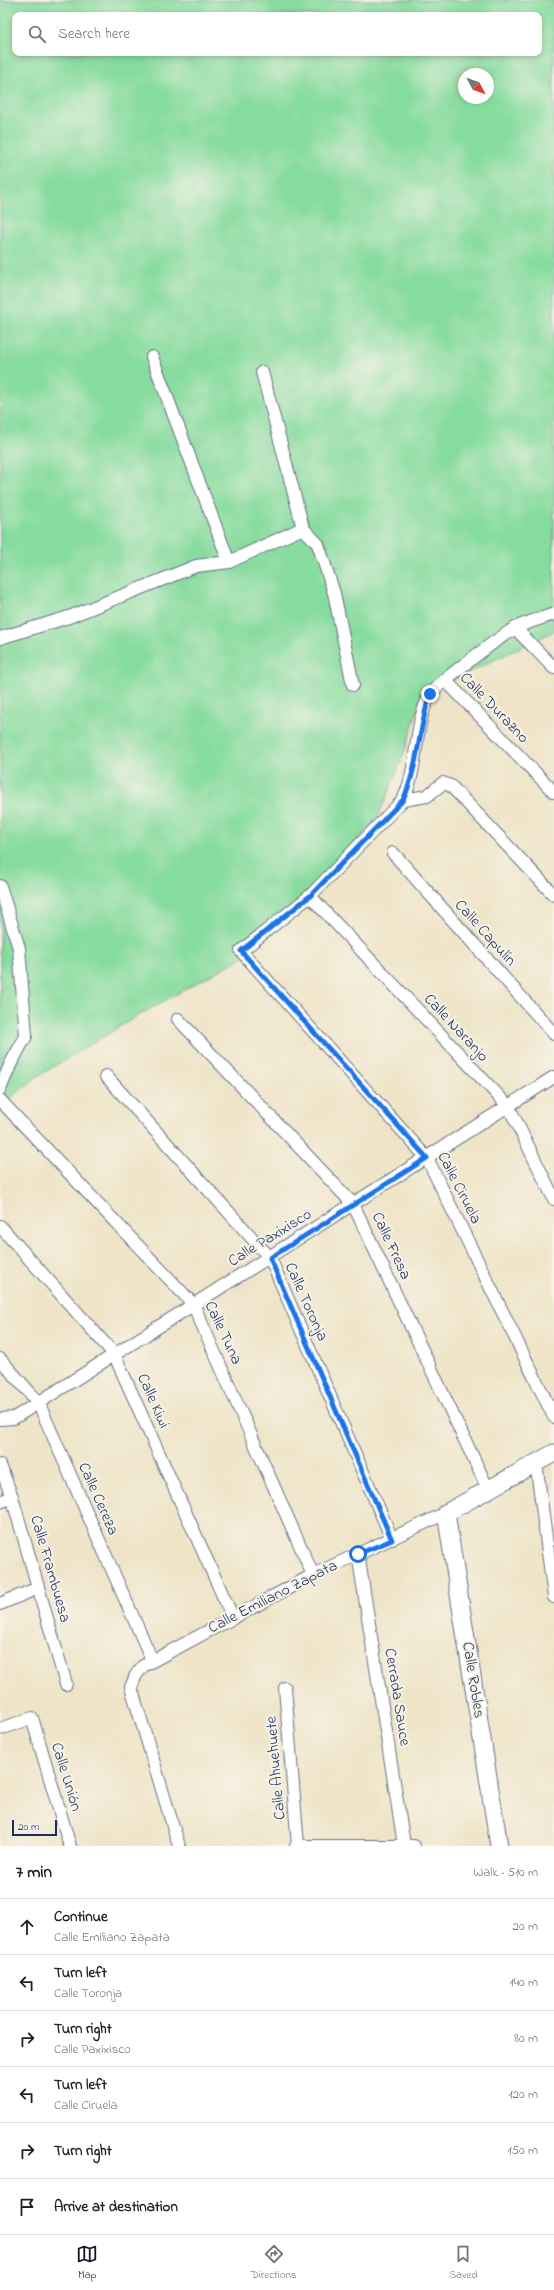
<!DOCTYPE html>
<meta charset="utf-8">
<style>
body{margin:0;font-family:"Indie Flower",sans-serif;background:#f2f2f2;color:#222}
.compass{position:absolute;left:458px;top:68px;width:36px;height:36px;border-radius:50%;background:#fff;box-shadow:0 2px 6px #0003;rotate:131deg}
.scale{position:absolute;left:12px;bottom:10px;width:45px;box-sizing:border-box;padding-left:4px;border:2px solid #1b2f5e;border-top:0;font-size:11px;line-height:14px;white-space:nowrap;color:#1b2f5e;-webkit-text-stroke:3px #f7f3e8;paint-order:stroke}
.stop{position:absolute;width:12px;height:12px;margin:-9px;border:3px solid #1a73e8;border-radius:50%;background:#fff}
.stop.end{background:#1a73e8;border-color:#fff;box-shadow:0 1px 4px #0008}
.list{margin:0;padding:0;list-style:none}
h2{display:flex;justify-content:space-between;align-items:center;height:52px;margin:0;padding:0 16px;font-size:17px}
h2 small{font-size:13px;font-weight:400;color:#767676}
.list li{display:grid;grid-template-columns:26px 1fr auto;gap:12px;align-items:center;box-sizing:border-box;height:56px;padding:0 16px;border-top:1px solid #e0e0e0}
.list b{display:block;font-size:15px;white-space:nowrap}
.list p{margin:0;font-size:13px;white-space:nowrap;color:#767676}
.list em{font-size:13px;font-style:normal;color:#767676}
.icon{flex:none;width:22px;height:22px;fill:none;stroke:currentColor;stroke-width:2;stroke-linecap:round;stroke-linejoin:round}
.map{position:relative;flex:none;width:554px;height:1846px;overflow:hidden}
.search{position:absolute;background:#fff;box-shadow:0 2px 6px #0003;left:12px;right:12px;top:12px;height:44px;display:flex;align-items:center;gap:10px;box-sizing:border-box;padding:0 14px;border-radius:8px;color:#767676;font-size:15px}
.sheet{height:388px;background:#fff}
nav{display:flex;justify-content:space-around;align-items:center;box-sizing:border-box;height:56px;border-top:1px solid #e0e0e0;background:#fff;font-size:11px;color:#767676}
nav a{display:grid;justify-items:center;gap:2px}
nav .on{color:#111827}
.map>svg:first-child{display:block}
</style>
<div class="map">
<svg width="554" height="1846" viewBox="0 0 554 1846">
<rect width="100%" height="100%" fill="#f7f3e8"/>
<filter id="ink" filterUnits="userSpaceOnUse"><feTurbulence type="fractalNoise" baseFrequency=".025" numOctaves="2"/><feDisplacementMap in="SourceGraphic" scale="8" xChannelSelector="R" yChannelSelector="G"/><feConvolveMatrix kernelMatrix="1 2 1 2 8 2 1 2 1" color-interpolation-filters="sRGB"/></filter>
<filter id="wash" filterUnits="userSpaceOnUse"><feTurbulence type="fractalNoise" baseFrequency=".012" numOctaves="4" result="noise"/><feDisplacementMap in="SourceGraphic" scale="16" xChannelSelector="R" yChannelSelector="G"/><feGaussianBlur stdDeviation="0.9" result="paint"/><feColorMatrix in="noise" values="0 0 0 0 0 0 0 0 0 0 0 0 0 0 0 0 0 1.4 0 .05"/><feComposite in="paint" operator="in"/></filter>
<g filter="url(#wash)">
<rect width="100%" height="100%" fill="#efe4c8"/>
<path fill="#86db9e" stroke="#50857e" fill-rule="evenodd" d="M 0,0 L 554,0 L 554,631 L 422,695 L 404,754 L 378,817 L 301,905 L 243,957 L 139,1015 L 38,1076 L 0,1106 ZM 15,15 L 539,15 L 539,53 L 15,53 ZM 464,74 L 488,74 L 488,98 L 464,98 Z"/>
</g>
<g filter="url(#ink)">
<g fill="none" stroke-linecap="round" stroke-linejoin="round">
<g stroke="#656e83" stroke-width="14">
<g id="street">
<polyline points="152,357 229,562"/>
<polyline points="262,372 303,528 318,544 334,593 353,685"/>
<path d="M 554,614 C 541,619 525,622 514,629 C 500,637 436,684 430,695 C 413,725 419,768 403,800 L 310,896 L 241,951 L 427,1158 L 554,1417"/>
<polyline points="515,628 554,668"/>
<polyline points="0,638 69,617 196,566 229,562 303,528"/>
<polyline points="445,680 554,792"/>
<polyline points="403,800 427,796 443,783 451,786 554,895"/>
<polyline points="393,853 554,1034"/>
<polyline points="0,886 19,948 26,1036 11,1063 0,1089"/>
<polyline points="310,896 509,1107 554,1199"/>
<polyline points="178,1019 353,1204 488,1489"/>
<polyline points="106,1076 270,1258 392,1539"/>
<polyline points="0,1100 193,1304 313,1575"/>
<polyline points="0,1226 114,1354 233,1618"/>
<polyline points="0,1359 38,1402 152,1660"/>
<polyline points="0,1419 14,1418 554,1077"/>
<polyline points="536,1462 554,1597"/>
<polyline points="0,1465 12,1497 66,1684"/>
<polyline points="0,1502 12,1497"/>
<polyline points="358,1554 404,1845"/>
<polyline points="0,1604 38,1588"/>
<polyline points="285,1688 298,1846"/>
<polyline points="0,1729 32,1718 70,1846"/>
<polyline points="179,1846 131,1687 136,1675 143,1666 313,1575 446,1513"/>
<polyline points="296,1846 414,1846"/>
</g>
</g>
<g stroke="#656e83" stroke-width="19">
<polyline id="secondary" points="499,1846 446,1513 554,1453"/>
</g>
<use href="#street" stroke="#fff" stroke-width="12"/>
<use href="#secondary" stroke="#fff" stroke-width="17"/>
</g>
</g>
<g fill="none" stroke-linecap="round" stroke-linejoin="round" filter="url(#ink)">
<path stroke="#1a73e8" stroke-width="5" d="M 358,1554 L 392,1540 L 270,1258 L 427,1158 L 241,951 L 310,896 L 403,800 C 418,768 419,728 430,694"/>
</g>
<g text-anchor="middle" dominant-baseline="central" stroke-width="4" stroke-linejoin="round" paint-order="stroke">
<g font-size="16" fill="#1b2f5e" stroke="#f7f3e8">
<text transform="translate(494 708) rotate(46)">Calle Durazno</text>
<text transform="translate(485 933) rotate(48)">Calle Capulín</text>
<text transform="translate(456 1028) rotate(47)">Calle Naranjo</text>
<text transform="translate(459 1188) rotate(63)">Calle Ciruela</text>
<text transform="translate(270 1238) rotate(-32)">Calle Paxixisco</text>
<text transform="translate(391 1246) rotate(65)">Calle Fresa</text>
<text transform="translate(306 1302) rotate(66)">Calle Toronja</text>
<text transform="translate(223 1333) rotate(65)">Calle Tuna</text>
<text transform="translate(153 1401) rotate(66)">Calle Kiwi</text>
<text transform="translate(98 1499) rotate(66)">Calle Cereza</text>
<text transform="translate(50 1569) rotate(74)">Calle Frambuesa</text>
<text transform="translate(273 1597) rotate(-27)">Calle Emiliano Zapata</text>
<text transform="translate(473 1680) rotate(81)">Calle Robles</text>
<text transform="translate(397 1697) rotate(81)">Cerrada Sauce</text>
<text transform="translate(276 1768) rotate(-95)">Calle Ahuehuete</text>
<text transform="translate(66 1777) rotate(73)">Calle Unión</text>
</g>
</g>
</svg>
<svg class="compass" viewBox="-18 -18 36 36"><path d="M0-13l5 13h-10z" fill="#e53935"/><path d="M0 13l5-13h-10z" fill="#767676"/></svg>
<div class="scale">20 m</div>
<div class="stop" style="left:358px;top:1554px"></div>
<div class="stop end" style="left:430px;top:694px"></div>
<div class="search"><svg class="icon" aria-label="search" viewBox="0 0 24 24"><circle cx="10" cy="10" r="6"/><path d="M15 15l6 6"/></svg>Search here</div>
</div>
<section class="sheet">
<h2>7 min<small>Walk · 510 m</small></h2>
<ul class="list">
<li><svg class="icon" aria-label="ahead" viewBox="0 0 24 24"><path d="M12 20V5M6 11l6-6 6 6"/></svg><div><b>Continue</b><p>Calle Emiliano Zapata</p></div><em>20 m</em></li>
<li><svg class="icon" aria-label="left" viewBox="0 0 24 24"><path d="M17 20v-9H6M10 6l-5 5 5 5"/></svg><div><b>Turn left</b><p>Calle Toronja</p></div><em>140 m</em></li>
<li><svg class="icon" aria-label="right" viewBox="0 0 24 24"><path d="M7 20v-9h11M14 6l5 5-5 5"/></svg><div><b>Turn right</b><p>Calle Paxixisco</p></div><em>80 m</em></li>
<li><svg class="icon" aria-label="left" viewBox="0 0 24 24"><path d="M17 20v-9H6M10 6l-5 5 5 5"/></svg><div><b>Turn left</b><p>Calle Ciruela</p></div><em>120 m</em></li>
<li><svg class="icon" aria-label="right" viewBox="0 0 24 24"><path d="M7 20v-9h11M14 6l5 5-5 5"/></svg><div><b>Turn right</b></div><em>150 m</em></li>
<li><svg class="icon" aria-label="arrive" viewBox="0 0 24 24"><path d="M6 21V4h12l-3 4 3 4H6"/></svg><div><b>Arrive at destination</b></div></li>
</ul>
</section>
<nav>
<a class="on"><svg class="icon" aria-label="map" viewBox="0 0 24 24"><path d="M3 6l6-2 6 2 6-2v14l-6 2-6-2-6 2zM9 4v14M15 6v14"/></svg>Map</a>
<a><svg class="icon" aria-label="directions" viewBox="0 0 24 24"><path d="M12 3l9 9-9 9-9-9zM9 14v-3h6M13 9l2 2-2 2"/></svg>Directions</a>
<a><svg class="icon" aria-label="saved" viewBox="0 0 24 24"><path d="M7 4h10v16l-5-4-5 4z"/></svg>Saved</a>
</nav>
